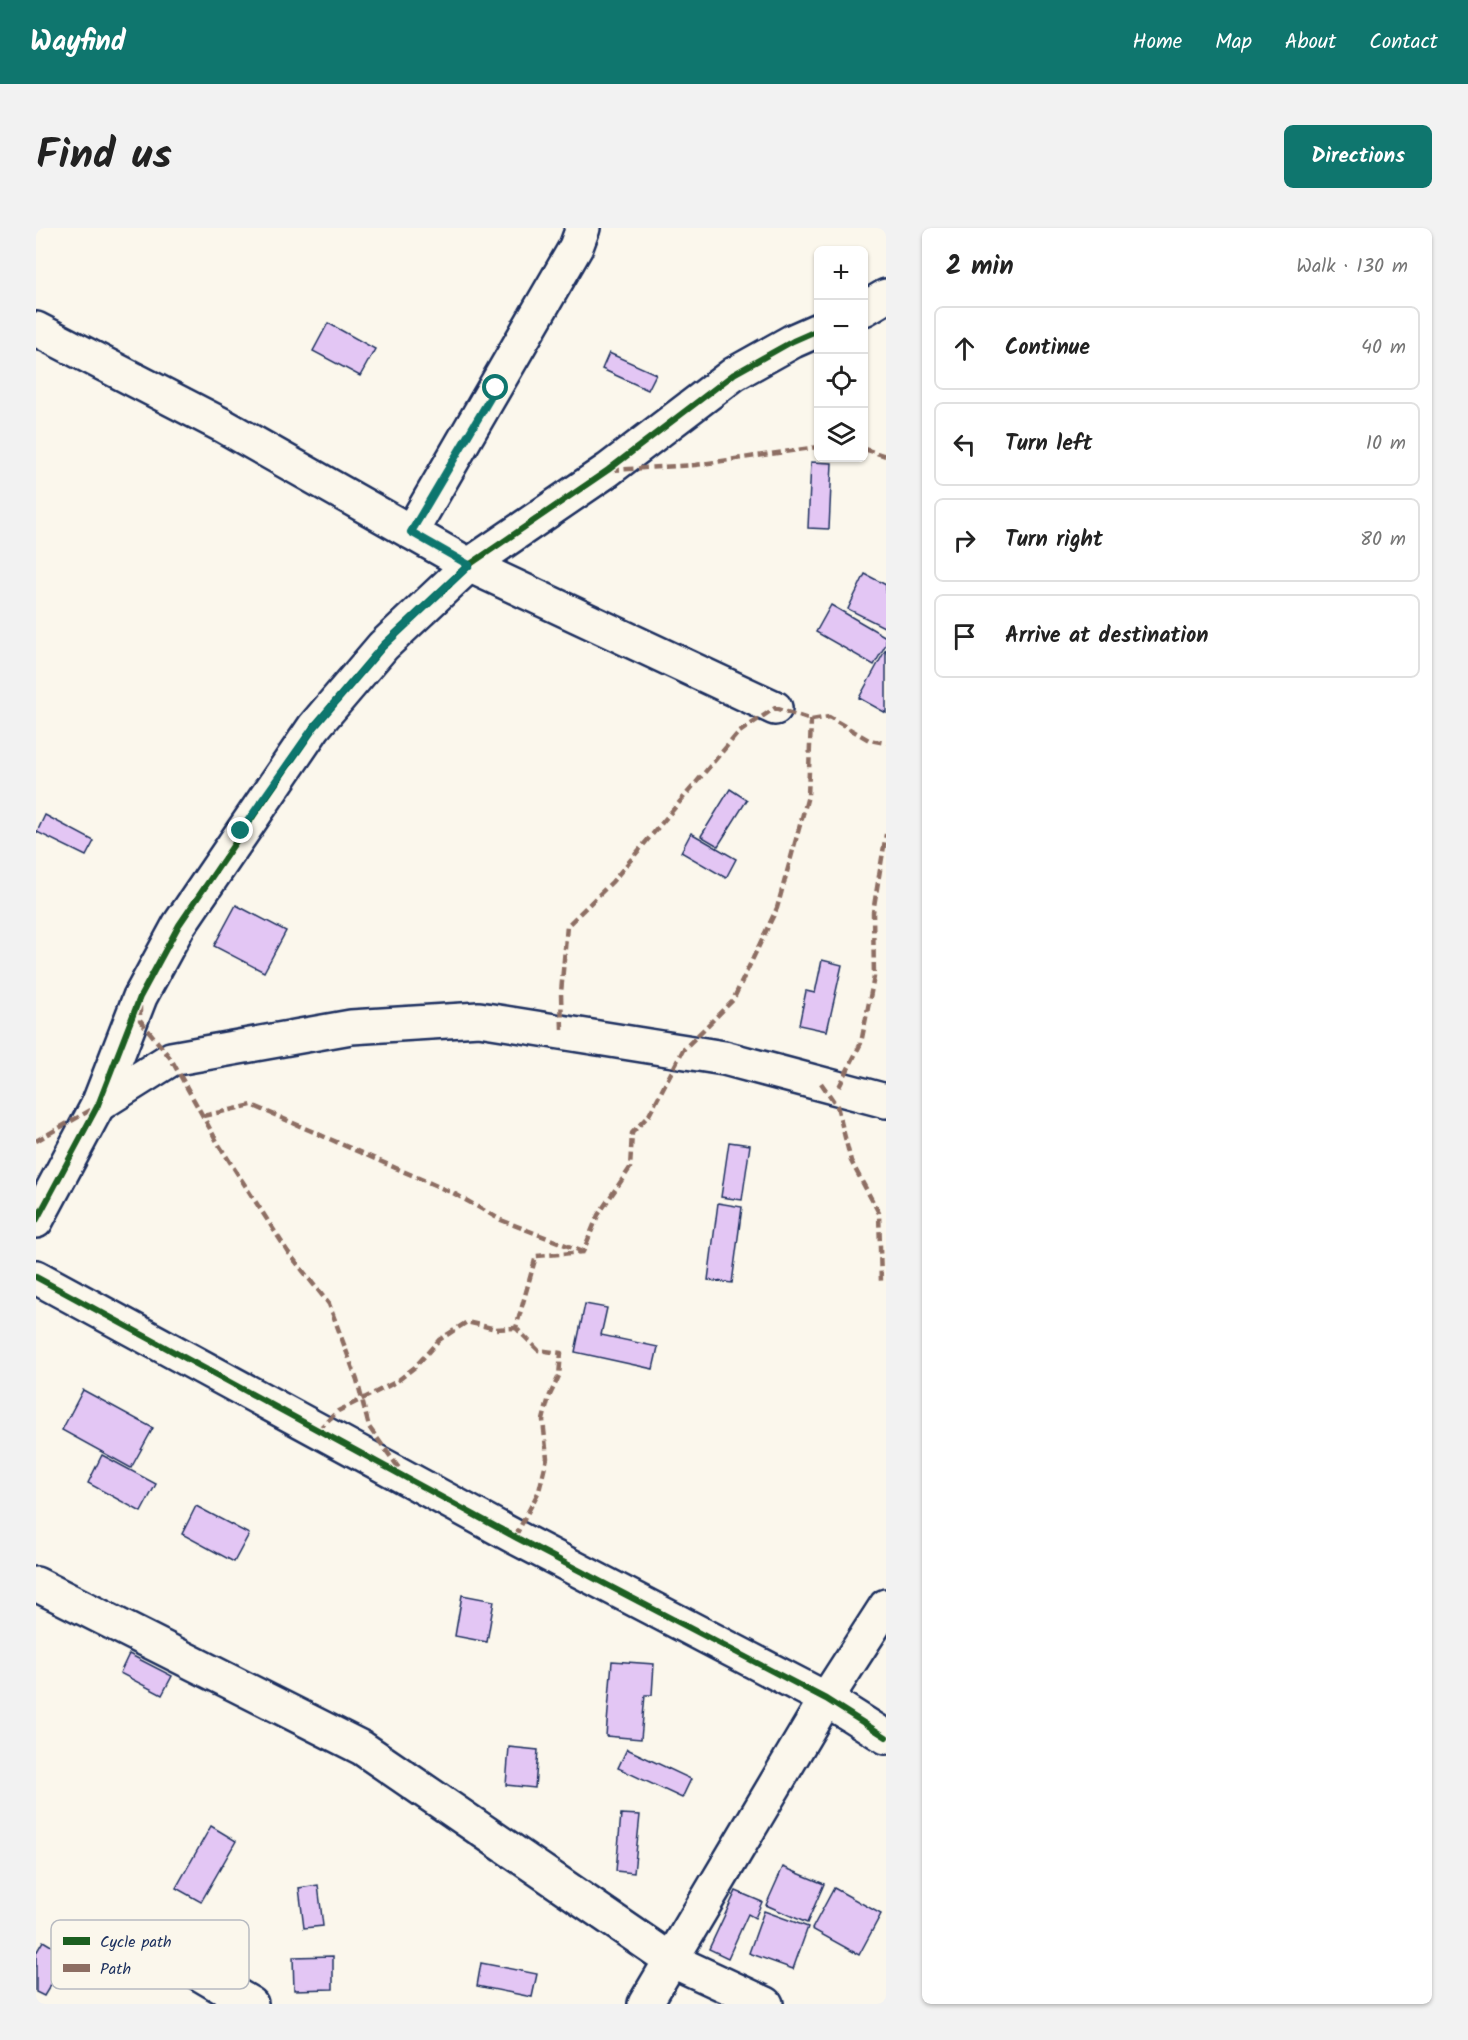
<!DOCTYPE html>
<meta charset="utf-8">
<style>
body{margin:0;font-family:Kalam,sans-serif;background:#f2f2f2;color:#222}
.controls{position:absolute;right:18px;top:18px;display:grid;overflow:hidden;border-radius:9px;box-shadow:0 2px 4px #0004}
.controls button{width:54px;height:54px;display:grid;place-items:center;padding:0;border:0;border-bottom:2px solid #e0e0e0;background:#fff;color:#222;font:30px sans-serif}
.stop{position:absolute;width:18px;height:18px;margin:-14px;border:4px solid #0f766e;border-radius:50%;background:#fff}
.stop.end{background:#0f766e;border-color:#fff;box-shadow:0 2px 6px #0008}
.list{margin:0;padding:0;list-style:none}
h2{display:flex;justify-content:space-between;align-items:center;height:78px;margin:0;padding:0 24px;font-size:26px}
h2 small{font-size:20px;font-weight:400;color:#767676}
.list li{display:grid;grid-template-columns:39px 1fr auto;gap:18px;align-items:center;box-sizing:border-box;height:84px;margin:0 12px 12px;padding:0 12px;border:2px solid #e0e0e0;border-radius:9px}
.list b{display:block;font-size:22px;white-space:nowrap}
.list em{font-size:20px;font-style:normal;color:#767676}
.icon{flex:none;width:33px;height:33px;fill:none;stroke:currentColor;stroke-width:2;stroke-linecap:round;stroke-linejoin:round}
.map{position:relative;flex:none;width:850px;height:1776px;overflow:hidden;border-radius:9px}
header{display:flex;align-items:center;gap:36px;box-sizing:border-box;height:84px;padding:0 30px;background:#0f766e;color:#fff}
header strong{font-size:28px}
nav{display:flex;gap:33px;margin-inline-start:auto;font-size:21px}
.intro{display:flex;align-items:center;justify-content:space-between;box-sizing:border-box;height:144px;padding:0 36px}
h1{margin:0;font-size:42px}
.button{padding:15px 27px;border-radius:9px;background:#0f766e;color:#fff;font-size:21px;font-weight:700}
main{display:flex;gap:36px;padding:0 36px}
aside{flex:1;background:#fff;border-radius:9px;box-shadow:0 2px 4px #0004}
.map>svg:first-child{display:block}
</style>
<header>
<strong>Wayfind</strong>
<nav><a>Home</a><a>Map</a><a>About</a><a>Contact</a></nav>
</header>
<div class="intro"><h1>Find us</h1><a class="button">Directions</a></div>
<main>
<div class="map">
<svg width="850" height="1776" viewBox="0 0 850 1776">
<rect width="100%" height="100%" fill="#fbf7ec"/>
<filter id="ink" filterUnits="userSpaceOnUse"><feTurbulence type="fractalNoise" baseFrequency=".0167" numOctaves="2"/><feDisplacementMap in="SourceGraphic" scale="12" xChannelSelector="R" yChannelSelector="G"/><feConvolveMatrix kernelMatrix="1 2 1 2 8 2 1 2 1" color-interpolation-filters="sRGB"/></filter>
<g filter="url(#ink)">
<g fill="#e3c6f4" stroke="#1b2f5e" stroke-width="1.5">
<polygon points="292,95 339,121 324,148 277,123"/>
<polygon points="573,125 620,146 612,162 566,141"/>
<polygon points="775,234 796,235 793,301 772,300"/>
<polygon points="829,346 850,357 850,400 812,381"/>
<polygon points="795,377 850,409 850,416 838,437 780,404"/>
<polygon points="850,421 850,485 823,470"/>
<polygon points="694,561 711,572 682,618 665,608"/>
<polygon points="9,587 58,613 50,628 1,604"/>
<polygon points="655,605 700,631 690,650 645,624"/>
<polygon points="200,677 250,703 228,744 178,718"/>
<polygon points="786,732 806,737 791,803 763,797 770,763 779,765"/>
<polygon points="693,914 714,917 706,972 685,969"/>
<polygon points="682,975 706,979 696,1055 672,1052"/>
<polygon points="549,1076 571,1080 565,1107 622,1119 617,1141 539,1124"/>
<polygon points="47,1162 117,1200 95,1240 26,1202"/>
<polygon points="66,1227 120,1256 105,1284 52,1255"/>
<polygon points="160,1278 213,1306 198,1334 146,1306"/>
<polygon points="426,1367 458,1373 451,1414 419,1408"/>
<polygon points="93,1426 136,1448 126,1467 84,1445"/>
<polygon points="576,1433 618,1436 616,1467 609,1467 605,1511 570,1508"/>
<polygon points="473,1519 502,1522 499,1560 470,1557"/>
<polygon points="591,1521 655,1551 646,1570 582,1540"/>
<polygon points="585,1586 604,1587 598,1645 580,1643"/>
<polygon points="175,1598 200,1613 165,1674 140,1660"/>
<polygon points="747,1639 788,1656 771,1695 730,1677"/>
<polygon points="282,1657 287,1698 268,1700 263,1660"/>
<polygon points="798,1660 845,1686 823,1727 776,1701"/>
<polygon points="700,1663 726,1674 719,1690 712,1686 692,1730 673,1721"/>
<polygon points="728,1683 772,1699 757,1741 713,1725"/>
<polygon points="7,1713 32,1728 8,1768 0,1764 0,1725"/>
<polygon points="297,1728 297,1761 258,1762 257,1729"/>
<polygon points="445,1735 501,1746 496,1769 441,1758"/>
</g>
<g fill="none" stroke-linecap="round" stroke-linejoin="round">
<g stroke="#1b2f5e" stroke-width="38">
<g id="minor">
<polyline points="828,81 850,68"/>
<polyline points="0,101 186,197 433,337 739,480"/>
<polyline points="375,304 540,19 547,0"/>
<polyline points="62,877 135,831 315,799 443,791 688,830 850,873"/>
<polyline points="0,993 62,877 104,769 143,697 278,499 347,418 433,337 572,242 698,146 757,113 782,102"/>
<polyline points="0,1049 479,1309 790,1471 850,1509"/>
<polyline points="0,1356 326,1520 635,1732 730,1776"/>
<polyline points="154,1740 215,1776"/>
<polyline points="609,1776 790,1471 850,1378"/>
</g>
</g>
<use href="#minor" stroke="#fbf7ec" stroke-width="33"/>
<g stroke="#8d6e63" stroke-width="4.5" stroke-dasharray="9 4.5" stroke-linecap="butt">
<polyline points="828,221 850,228"/>
<polyline points="575,242 659,237 782,219"/>
<polyline points="104,778 104,792 135,831 183,917 252,1024 293,1076 321,1152 333,1199 365,1243"/>
<polyline points="526,802 525,765 531,698 576,654 702,505 739,480 775,492 793,489 833,512 850,515"/>
<polyline points="785,855 801,878 815,933 843,985 845,1054"/>
<polyline points="803,859 825,815 838,749 837,684 850,606"/>
<polyline points="167,888 216,877 419,966 465,992 545,1023"/>
<polyline points="0,913 60,879"/>
<polyline points="282,1202 302,1183 360,1154 379,1139 403,1112 431,1094 460,1101 480,1100"/>
<polyline points="479,1309 503,1263 511,1230 507,1192 513,1169 523,1148 525,1125 502,1122 480,1100 500,1028 547,1024 562,987 594,940 596,905 613,887 647,822 697,772 741,680 772,568 775,492"/>
</g>
<g stroke="#fbf7ec" stroke-width="10">
<g id="cycleway">
<polyline points="0,993 62,877 104,769 143,697 278,499 347,418 433,337 572,242 698,146 757,113 782,102"/>
<polyline points="0,1049 479,1309 790,1471 850,1509"/>
</g>
</g>
<use href="#cycleway" stroke="#1b5e20" stroke-width="6"/>
</g>
</g>
<g fill="none" stroke-linecap="round" stroke-linejoin="round" filter="url(#ink)">
<polyline stroke="#0f766e" stroke-width="8" points="205,603 278,499 347,418 433,337 375,304 460,160"/>
</g>
<rect x="15" y="1692" width="198" height="69" rx="9" fill="#fbf7ec" stroke="#b8bbc1" stroke-width="1.5"/>
<rect x="27" y="1709" width="27" height="8" fill="#1b5e20"/>
<rect x="27" y="1736" width="27" height="8" fill="#8d6e63"/>
<g font-size="16" fill="#1b2f5e">
<text x="64" y="1719">Cycle path</text>
<text x="64" y="1746">Path</text>
</g>
</svg>
<div class="controls">
<button>+</button>
<button>−</button>
<button><svg class="icon" aria-label="locate" viewBox="0 0 24 24"><circle cx="12" cy="12" r="6"/><path d="M12 2v4M12 18v4M2 12h4M18 12h4"/></svg></button>
<button><svg class="icon" aria-label="layers" viewBox="0 0 24 24"><path d="M12 4l9 5-9 5-9-5zM3 14l9 5 9-5"/></svg></button>
</div>
<div class="stop" style="left:460px;top:160px"></div>
<div class="stop end" style="left:205px;top:603px"></div>
</div>
<aside>
<h2>2 min<small>Walk · 130 m</small></h2>
<ul class="list">
<li><svg class="icon" aria-label="ahead" viewBox="0 0 24 24"><path d="M12 20V5M6 11l6-6 6 6"/></svg><div><b>Continue</b></div><em>40 m</em></li>
<li><svg class="icon" aria-label="left" viewBox="0 0 24 24"><path d="M17 20v-9H6M10 6l-5 5 5 5"/></svg><div><b>Turn left</b></div><em>10 m</em></li>
<li><svg class="icon" aria-label="right" viewBox="0 0 24 24"><path d="M7 20v-9h11M14 6l5 5-5 5"/></svg><div><b>Turn right</b></div><em>80 m</em></li>
<li><svg class="icon" aria-label="arrive" viewBox="0 0 24 24"><path d="M6 21V4h12l-3 4 3 4H6"/></svg><div><b>Arrive at destination</b></div></li>
</ul>
</aside>
</main>
